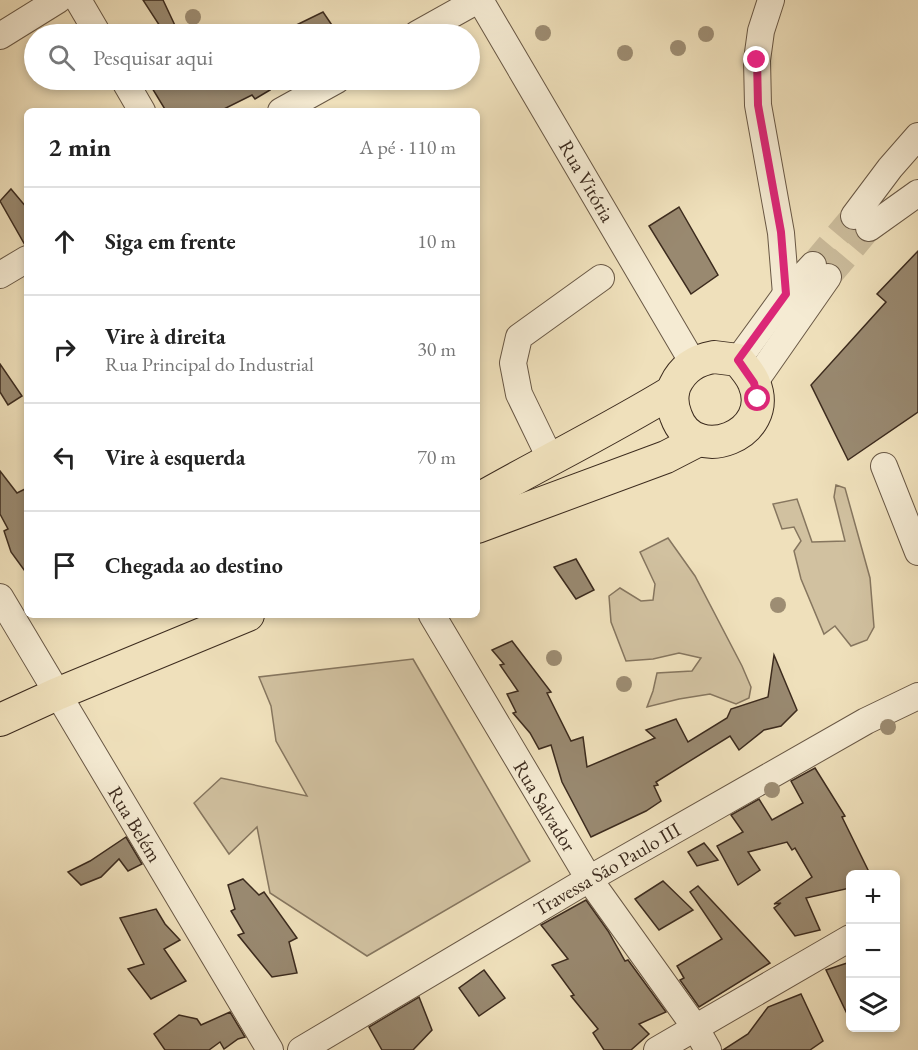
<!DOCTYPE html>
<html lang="pt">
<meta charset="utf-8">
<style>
body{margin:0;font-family:"EB Garamond",serif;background:#f2f2f2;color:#222}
.controls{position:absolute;right:18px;bottom:18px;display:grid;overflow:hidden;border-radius:9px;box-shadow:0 3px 9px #0003}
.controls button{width:54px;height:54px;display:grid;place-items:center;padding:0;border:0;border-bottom:2px solid #e0e0e0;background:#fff;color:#222;font:30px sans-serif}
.stop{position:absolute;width:18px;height:18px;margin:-14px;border:4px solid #db2777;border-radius:50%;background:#fff}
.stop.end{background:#db2777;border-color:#fff;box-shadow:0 2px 6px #0008}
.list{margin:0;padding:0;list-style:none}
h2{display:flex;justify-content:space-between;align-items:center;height:78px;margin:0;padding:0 24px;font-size:26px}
h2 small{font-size:20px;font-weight:400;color:#767676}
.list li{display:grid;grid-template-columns:39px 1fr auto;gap:18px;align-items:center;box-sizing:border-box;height:108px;padding:0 24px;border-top:2px solid #e0e0e0}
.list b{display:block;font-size:22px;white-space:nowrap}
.list p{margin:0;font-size:20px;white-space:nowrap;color:#767676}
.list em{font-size:20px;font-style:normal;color:#767676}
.icon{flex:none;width:33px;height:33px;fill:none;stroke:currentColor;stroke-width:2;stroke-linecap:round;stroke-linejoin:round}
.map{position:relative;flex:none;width:918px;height:1050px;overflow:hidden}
.search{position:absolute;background:#fff;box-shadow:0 3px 9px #0003;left:24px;top:24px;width:456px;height:66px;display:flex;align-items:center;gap:15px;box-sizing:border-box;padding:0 21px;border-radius:33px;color:#767676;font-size:22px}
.panel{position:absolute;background:#fff;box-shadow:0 3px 9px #0003;left:24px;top:108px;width:456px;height:510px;border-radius:9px}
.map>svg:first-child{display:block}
</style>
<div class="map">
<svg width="918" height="1050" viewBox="0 0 918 1050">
<rect width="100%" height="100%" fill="#efe0bb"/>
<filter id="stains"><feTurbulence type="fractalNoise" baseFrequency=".00333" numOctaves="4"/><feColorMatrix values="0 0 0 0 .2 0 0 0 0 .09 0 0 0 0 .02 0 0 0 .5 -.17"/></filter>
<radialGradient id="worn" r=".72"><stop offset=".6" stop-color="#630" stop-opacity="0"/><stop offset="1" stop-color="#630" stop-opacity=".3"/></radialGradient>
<g fill="#d1c1a0" stroke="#86765f" stroke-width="1.5">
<polygon points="836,485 845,488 870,578 874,627 867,640 851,646 835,626 824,634 801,579 794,551 801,541 794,527 782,529 773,504 797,499 812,542 845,541 834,497"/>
<polygon points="668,538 695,576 742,666 751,687 749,698 736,704 710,694 679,699 647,707 653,691 657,673 692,671 701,658 679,653 653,659 626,661 611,622 609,596 620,588 641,601 653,600 655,584 640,552"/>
<polygon points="413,659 530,861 367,956 270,893 257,827 229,854 194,803 221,778 307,796 276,741 271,706 259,677"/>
</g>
<g fill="#998970" stroke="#3c2b1e" stroke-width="1.5">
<polygon points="143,0 163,0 179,34 165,34"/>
<polygon points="323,12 338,34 278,34"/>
<polygon points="161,80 285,80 268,88 270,90 255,99 252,95 220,111 166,111 152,88"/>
<polygon points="11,189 27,208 27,244 25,245 0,201"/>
<polygon points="679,207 718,275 691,294 649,226"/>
<polygon points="918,251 918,412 848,460 811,385 886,302 877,294"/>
<polygon points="0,364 22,396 8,405 0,392"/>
<polygon points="0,471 17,493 27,488 27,574 11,552 4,531 8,529 0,514"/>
<polygon points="576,559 594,590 576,599 554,567"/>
<polygon points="512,641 551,692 547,693 571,741 583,737 587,767 655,738 646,730 676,719 688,742 727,718 731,709 768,697 774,655 797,710 781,726 764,730 739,750 730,736 656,782 658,785 654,786 661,801 646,811 591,837 562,782 551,745 539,749 530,733 513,713 516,712 507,694 518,691 500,665 504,664 492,650"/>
<polygon points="815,768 845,816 842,817 870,874 850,874 850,888 806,898 820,930 795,936 774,908 781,903 774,904 812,877 795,848 792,850 787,842 748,852 760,870 738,885 717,846 743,832 731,815 759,799 772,820 803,803 791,781"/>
<polygon points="126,837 142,864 128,871 119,859 101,877 81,885 68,872 90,861"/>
<polygon points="704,843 718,860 697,866 688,852"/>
<polygon points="243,879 259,895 264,892 297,938 289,942 297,973 272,977 238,935 244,933 231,911 235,909 228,885"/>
<polygon points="663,881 693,910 659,930 635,899"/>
<polygon points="698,886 770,963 699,1007 680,980 684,978 677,966 722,939 690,892"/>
<polygon points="586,900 608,931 625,961 628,960 666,1012 639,1024 649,1034 631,1050 604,1050 593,1033 598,1029 571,996 574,995 552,965 568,959 541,925"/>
<polygon points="156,909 165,924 180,940 164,949 186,981 151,999 128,969 144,964 120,918"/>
<polygon points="850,962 850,1020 826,970"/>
<polygon points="484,970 505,998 479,1016 459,988"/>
<polygon points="801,994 823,1041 810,1050 723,1050 748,1034 768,1007"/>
<polygon points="419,997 432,1030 413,1050 382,1050 369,1027"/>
<polygon points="230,1012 245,1037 238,1039 224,1049 220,1042 209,1050 165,1050 154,1034 179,1015 197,1019 201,1025"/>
</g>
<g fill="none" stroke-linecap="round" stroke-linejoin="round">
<g stroke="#cbbc9c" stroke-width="26" stroke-dasharray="26 13" stroke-linecap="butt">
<polyline points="813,265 854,216"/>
<polyline points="828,277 869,228"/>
</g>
<g stroke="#695845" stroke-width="28">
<g id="minor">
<polyline points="78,0 98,34"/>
<polyline points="480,0 693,363"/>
<polyline points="771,0 761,31 757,60 758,105 781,233 786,294"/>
<polyline points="417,34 478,0"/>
<polyline points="0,36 58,0"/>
<polyline points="124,80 142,111"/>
<polyline points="281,111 337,80"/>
<polyline points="854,216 890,168 918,136"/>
<polyline points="869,228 918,193"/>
<polyline points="0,275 27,259"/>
<polyline points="738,360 786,294 813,265"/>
<polyline points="754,383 828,277"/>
<polyline points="550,458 519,394 513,363 519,337 601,278"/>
<polyline points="884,466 918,552"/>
<polyline points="0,597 270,1050"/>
<polyline points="432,615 589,879 695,1027 708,1050"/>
<polyline points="301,1050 589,879 866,721 918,696"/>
<polyline points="657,1050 850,938"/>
</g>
</g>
<g stroke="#3c2b1e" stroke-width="34">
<g id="major">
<path d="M 714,357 L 738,360 C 744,367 751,375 754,383 C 776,435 694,467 676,416 C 672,406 671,395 675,385 C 683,368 696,360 714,357 Z"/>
<path d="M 477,500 C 542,463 609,430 673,391"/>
<polyline points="477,527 666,457 699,440"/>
<polyline points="0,720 57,694 248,615"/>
</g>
</g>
<use href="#minor" stroke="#f5ebd3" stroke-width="26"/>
<use href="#major" stroke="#efe0bb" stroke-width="32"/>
</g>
<g fill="#9d8d73">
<circle cx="193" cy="17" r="8"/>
<circle cx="543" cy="33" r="8"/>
<circle cx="706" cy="34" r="8"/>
<circle cx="678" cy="48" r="8"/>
<circle cx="625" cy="53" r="8"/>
<circle cx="778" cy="605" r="8"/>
<circle cx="554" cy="658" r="8"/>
<circle cx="624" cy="684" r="8"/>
<circle cx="888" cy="727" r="8"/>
<circle cx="772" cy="790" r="8"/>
</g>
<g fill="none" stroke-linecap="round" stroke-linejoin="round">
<polyline stroke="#db2777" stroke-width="8" points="757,60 758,105 781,232 786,294 738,360 754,383 758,399"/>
</g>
<g text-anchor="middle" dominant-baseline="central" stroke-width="4.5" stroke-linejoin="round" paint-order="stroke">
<g font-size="20" fill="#3c2b1e" stroke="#f5ebd3">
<text transform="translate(587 181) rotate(60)">Rua Vitória</text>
<text transform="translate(545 806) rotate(59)">Rua Salvador</text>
<text transform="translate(135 824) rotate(59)">Rua Belém</text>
<text transform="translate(607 869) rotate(-30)">Travessa São Paulo III</text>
</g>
</g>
<rect width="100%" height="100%" filter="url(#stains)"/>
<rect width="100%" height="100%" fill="url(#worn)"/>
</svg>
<div class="controls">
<button>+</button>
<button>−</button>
<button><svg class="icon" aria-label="layers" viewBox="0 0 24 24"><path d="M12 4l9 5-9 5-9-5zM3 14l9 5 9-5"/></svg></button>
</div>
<div class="stop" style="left:758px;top:399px"></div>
<div class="stop end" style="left:757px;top:60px"></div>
<div class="search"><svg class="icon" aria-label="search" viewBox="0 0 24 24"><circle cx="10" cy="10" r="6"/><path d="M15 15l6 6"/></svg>Pesquisar aqui</div>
<section class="panel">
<h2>2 min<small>A pé · 110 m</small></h2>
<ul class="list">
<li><svg class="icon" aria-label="ahead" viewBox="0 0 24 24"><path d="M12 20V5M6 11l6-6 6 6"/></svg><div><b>Siga em frente</b></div><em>10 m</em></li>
<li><svg class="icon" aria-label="right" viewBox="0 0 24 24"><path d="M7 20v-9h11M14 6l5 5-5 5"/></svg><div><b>Vire à direita</b><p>Rua Principal do Industrial</p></div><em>30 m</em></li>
<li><svg class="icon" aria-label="left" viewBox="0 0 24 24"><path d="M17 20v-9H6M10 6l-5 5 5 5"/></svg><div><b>Vire à esquerda</b></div><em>70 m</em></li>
<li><svg class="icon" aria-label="arrive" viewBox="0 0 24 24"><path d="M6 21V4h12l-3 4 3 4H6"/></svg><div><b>Chegada ao destino</b></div></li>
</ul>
</section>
</div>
